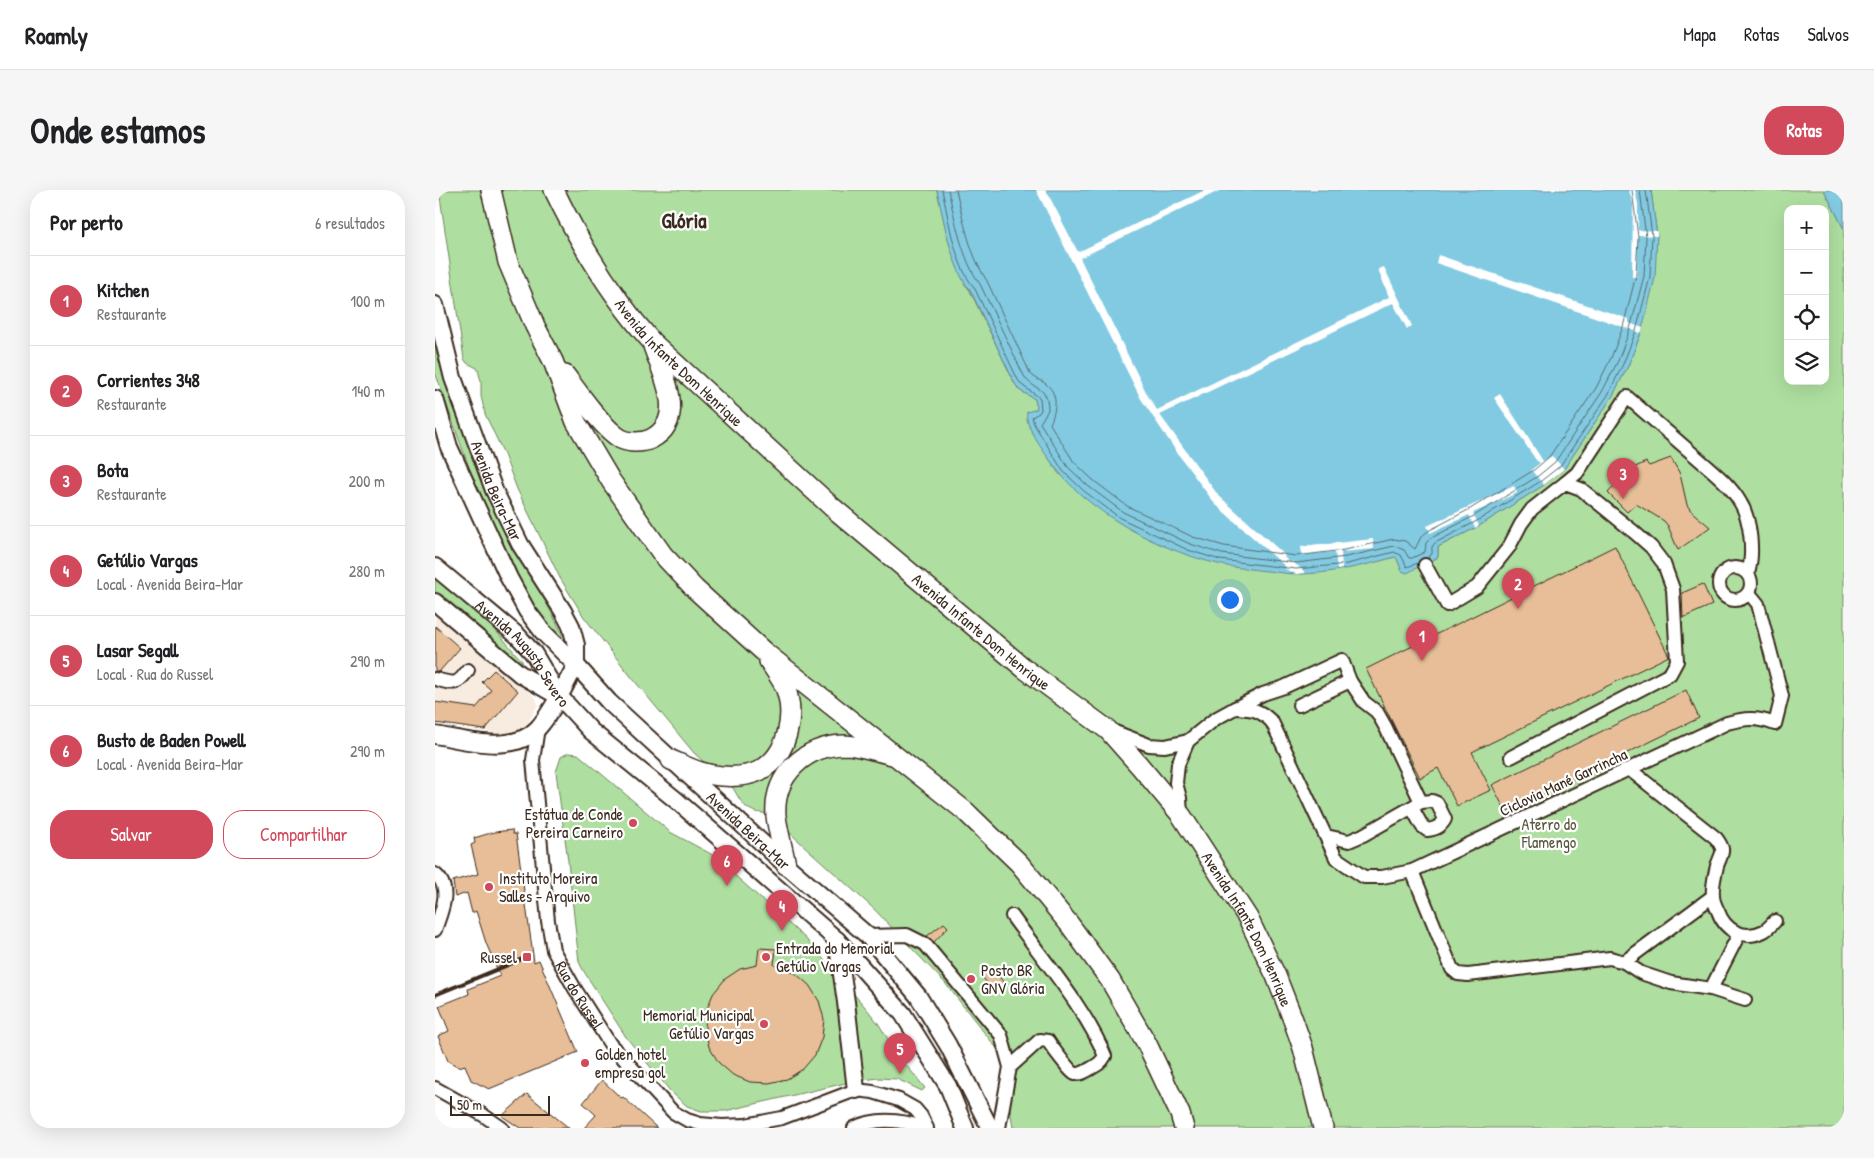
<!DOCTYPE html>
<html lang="pt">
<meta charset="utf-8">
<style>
body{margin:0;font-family:"Patrick Hand",sans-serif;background:#f6f6f6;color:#202124}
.controls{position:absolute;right:15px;top:15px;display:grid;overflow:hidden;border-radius:10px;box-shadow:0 5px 20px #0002}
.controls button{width:45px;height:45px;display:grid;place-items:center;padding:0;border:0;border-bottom:1px solid #e0e0e0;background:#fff;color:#202124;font:25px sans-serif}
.scale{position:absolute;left:15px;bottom:12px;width:100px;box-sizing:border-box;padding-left:5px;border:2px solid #3b2a1e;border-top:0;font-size:14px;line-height:18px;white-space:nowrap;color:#3b2a1e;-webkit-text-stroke:4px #fff;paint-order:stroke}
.you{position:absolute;left:794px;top:409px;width:18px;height:18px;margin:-12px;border:4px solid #fff;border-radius:50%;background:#1a73e8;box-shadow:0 0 0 8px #1a73e833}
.badge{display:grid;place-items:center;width:32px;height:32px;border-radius:50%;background:#d1495b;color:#fff;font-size:16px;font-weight:700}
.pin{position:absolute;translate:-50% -41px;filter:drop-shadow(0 1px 2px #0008)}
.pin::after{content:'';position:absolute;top:26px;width:18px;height:15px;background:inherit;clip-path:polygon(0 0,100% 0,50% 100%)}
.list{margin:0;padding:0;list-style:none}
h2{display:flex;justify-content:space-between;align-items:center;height:65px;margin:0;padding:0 20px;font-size:21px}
h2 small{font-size:16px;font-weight:400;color:#757577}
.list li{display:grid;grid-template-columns:32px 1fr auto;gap:15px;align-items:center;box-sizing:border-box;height:90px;padding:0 20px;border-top:1px solid #e0e0e0}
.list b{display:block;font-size:19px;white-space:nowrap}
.list p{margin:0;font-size:16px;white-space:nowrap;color:#757577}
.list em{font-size:16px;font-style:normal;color:#757577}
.actions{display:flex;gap:10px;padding:15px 20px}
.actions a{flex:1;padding:11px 0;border:1px solid #d1495b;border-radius:20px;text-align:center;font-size:18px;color:#d1495b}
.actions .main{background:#d1495b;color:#fff}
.icon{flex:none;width:28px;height:28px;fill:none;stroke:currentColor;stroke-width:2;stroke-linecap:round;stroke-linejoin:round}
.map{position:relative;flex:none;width:1409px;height:938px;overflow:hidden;border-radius:20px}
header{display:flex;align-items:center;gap:30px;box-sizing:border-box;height:70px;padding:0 25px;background:#fff;border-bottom:1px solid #e0e0e0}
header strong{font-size:24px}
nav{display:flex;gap:28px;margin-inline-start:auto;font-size:18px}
.intro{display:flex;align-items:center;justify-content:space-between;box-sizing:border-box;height:120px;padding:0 30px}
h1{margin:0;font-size:35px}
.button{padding:12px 22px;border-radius:20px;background:#d1495b;color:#fff;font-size:18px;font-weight:700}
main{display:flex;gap:30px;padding:0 30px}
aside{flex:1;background:#fff;border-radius:20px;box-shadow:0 5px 20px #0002}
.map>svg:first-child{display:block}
</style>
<header>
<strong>Roamly</strong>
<nav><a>Mapa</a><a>Rotas</a><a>Salvos</a></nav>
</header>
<div class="intro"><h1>Onde estamos</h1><a class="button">Rotas</a></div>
<main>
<aside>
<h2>Por perto<small>6 resultados</small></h2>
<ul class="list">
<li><span class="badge">1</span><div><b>Kitchen</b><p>Restaurante</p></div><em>100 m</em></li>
<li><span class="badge">2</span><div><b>Corrientes 348</b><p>Restaurante</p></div><em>140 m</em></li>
<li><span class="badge">3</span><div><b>Bota</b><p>Restaurante</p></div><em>200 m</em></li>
<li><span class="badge">4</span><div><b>Getúlio Vargas</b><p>Local · Avenida Beira-Mar</p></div><em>280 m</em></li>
<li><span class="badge">5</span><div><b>Lasar Segall</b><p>Local · Rua do Russel</p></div><em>290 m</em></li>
<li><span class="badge">6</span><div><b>Busto de Baden Powell</b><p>Local · Avenida Beira-Mar</p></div><em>290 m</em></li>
</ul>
<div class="actions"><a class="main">Salvar</a><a>Compartilhar</a></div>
</aside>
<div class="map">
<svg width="1409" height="938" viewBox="0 0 1409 938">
<rect width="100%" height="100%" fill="#fff"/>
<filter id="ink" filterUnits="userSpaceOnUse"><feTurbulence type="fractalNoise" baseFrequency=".02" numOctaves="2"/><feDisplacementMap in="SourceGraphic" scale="10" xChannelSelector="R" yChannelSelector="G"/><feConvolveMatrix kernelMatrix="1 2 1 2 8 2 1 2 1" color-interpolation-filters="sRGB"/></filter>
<g filter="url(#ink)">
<polygon fill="#f8ece0" points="0,423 101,508 103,515 91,536 79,542 65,544 0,533"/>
<g fill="#aedfa0" stroke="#74845f" fill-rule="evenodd">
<path d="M 4,0 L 502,0 L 513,50 L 530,95 L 534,99 L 579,192 L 584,200 L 600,209 L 602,219 L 594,236 L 624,284 L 866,384 L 914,378 L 960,367 L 962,369 L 967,381 L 990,375 L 1003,367 L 1003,357 L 1044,336 L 1109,295 L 1129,279 L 1177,207 L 1193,176 L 1206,143 L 1222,46 L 1216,0 L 1389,0 L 1409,39 L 1409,938 L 578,938 L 567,865 L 510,793 L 439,719 L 334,624 L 320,622 L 312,618 L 305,610 L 298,598 L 259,563 L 198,489 L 149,427 L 125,388 L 82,299 L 68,262 L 50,224 L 46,206 L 46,191 L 43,180 L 42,178 L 32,173 L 29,169 ZM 1353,19 L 1390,19 L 1390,191 L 1353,191 Z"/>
<polygon points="0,128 78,349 127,443 127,451 107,428 83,389 35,280 0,182"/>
<polygon points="0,387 64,444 87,471 88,476 0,403"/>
<polygon points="133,563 143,564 235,642 276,664 371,749 431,818 443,833 463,865 490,898 487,901 462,889 443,888 415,892 290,921 266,921 252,916 236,902 191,847 148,780 144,772 133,671 121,582 126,567"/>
</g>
<g fill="#82cae2" stroke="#668a94">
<path d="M 502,0 L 1216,0 L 1222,46 L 1220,88 L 1206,143 L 1193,176 L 1177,207 L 1129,279 L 1109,295 L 1044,336 L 1003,357 L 1003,367 L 972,383 L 967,381 L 962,369 L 960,367 C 928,376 895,384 862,384 C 852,384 842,382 832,381 C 816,379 798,378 783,374 C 722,359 650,322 614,269 C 607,259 589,235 592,222 L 602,219 L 600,209 L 584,200 L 579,192 L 535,99 C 518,84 507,23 502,0 Z"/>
<polygon points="1389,0 1409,0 1409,39"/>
</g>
<g fill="#fff">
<polygon points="601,0 611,0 643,62 770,0 786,0 645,68 713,206 722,220 954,107 943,79 949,77 977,136 972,139 958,113 725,225 783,305 850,365 849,367 855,373 857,371 871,383 861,384 850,379 851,377 780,314 743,264 706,209"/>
<polygon points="1194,0 1200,0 1203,14 1203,40 1222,41 1222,46 1203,45 1202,87 1197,87 1198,14"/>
<polygon points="1003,65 1194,129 1194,133 1208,138 1206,143 1001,73"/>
<polygon points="1065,204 1108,271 1117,266 1129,279 1109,295 1096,280 1105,273 1101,270 1059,208"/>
<polygon points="1079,296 1082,303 1038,323 1044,336 1040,338 1034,325 995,343 992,336"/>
<polygon points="938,349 939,359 906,362 907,379 902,380 900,362 867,365 866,357"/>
</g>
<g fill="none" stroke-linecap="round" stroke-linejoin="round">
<g stroke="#576a6c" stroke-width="1">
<path d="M 507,0 C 514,29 519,74 539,97 L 583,190 L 588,196 L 605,208 L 606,220 L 604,223 L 597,227 L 599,234 L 628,281 L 649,301 L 685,328 L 753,360 L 785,370 L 861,379 L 912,374 L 959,362 L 966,365 L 972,377 L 983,373"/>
<path d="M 513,0 C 521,32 526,67 545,94 L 589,186 C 600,203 613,194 613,220 L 605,233 L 633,277 L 653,296 L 688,322 L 755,354 L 787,364 L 861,373 L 911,367 L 959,356 L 969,360 L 974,368 L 977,368 L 990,362 L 991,353 L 996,348 L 1039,326 L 1103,286 L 1120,272 L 1167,202 L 1183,171 L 1195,139 L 1209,86 L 1211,47 L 1205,0"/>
<path d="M 521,0 C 529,32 534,63 552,91 L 595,183 C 600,189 606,190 611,194 C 625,205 620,222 615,234 L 639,272 L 658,290 L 692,316 L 758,347 L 789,356 L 861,366 L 909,360 L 959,349 L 970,351 L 980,359 L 986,347 L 993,341 L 1035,319 L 1099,280 L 1114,267 L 1161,198 L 1176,168 L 1188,137 L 1201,85 L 1203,47 L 1197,0"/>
<polyline points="992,368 997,364 997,357 1000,353 1042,331 1106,291 1125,276 1173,205 1188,174 1201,141 1215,87 1217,46 1211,0"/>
</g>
</g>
<g fill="#e7be97" stroke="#3b2a1e">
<polygon points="1236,268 1245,284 1252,315 1257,322 1275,337 1243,360 1233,336 1229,331 1201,314 1192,322 1173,303 1192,281 1211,272 1214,276"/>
<polygon points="1180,356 1234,466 1037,562 1056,600 1022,616 1003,578 985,588 931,479"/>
<polygon points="1268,394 1277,415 1248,428 1247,403"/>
<polygon points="0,436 25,458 4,482 0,481"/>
<polygon points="59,480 83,501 50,540 0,533 0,512 41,518 56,500 47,492"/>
<polygon points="1251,500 1264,528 1071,622 1057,595"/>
<polygon points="77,640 78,644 81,644 99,772 104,770 143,862 54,899 36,890 30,875 24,877 13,871 3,846 14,841 4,816 34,804 33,799 65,786 51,753 41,721 37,723 32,703 20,707 18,691 43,684 36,655 40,653 39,648 59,642"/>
<polygon points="509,733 513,737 499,752 492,746"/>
<polygon points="324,758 341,759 339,775 360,783 374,795 384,811 389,829 387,847 380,865 368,879 352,889 334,893 315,892 298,885 284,873 274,857 270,839 271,821 278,804 290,789 305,779 322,775"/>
<polygon points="557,777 571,796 560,804 546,785"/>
<polygon points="167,890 186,908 188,907 222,938 149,938 161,925 148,913"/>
<polygon points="92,904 134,938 85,938 67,926"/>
</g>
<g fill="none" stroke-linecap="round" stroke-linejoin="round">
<g stroke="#3b2a1e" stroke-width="16">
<g id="minor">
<path d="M 1130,293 L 1142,283 L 1192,207 C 1214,226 1237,246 1259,265 C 1276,280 1294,293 1305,312 C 1316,329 1319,364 1313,383"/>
<polyline points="990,375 1012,415 1042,397 1074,357 1086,334 1097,319 1130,293 1146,299 1199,342 1216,357 1229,374 1238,399 1242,471 1235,484 1076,567"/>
<circle cx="1300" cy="394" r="16"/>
<path d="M 0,489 C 19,494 22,496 33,480"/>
<polyline points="864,515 915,491"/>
<path d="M 800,518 C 818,519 824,519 837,532 L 901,668 L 929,687 L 947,687 L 977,681 L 1292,533 C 1311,528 1321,527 1340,534 L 1347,506 L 1323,414 L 1314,403"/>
<path id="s1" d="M 103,538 L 98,570 L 113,731 L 118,760 L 140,799 L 175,854 L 238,922 L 252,930 L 265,934 L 287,936 L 310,935 L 347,928 L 421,900 L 438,902 L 464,910 L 480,919 L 486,926 L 492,938"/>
<polyline points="675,540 714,555 730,556 753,551 743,574 741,593 745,608 746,625"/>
<polyline points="753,551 780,529 800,518 828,504 849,497 907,470 915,491 929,512 942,522 951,538 986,612 928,645 914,651 891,646"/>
<path d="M 1194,579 L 1281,648 C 1291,661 1287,662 1282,676 C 1280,684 1277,698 1278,706 C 1278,711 1281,717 1283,721 C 1290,741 1309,751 1329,741 C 1333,739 1337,734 1340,731"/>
<path d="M 977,618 L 987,636 L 992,640 C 1000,639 1006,637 1010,629 L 1002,613 L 997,611 L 986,612"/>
<polyline points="977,681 1017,779 1023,784 1033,785 1175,768 1189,772 1206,783 1236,793 1276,799 1310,810"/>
<path d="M 0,684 C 18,698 6,722 0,740"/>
<polyline points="433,746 472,745 490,754 566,845 575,877 564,938"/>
<polyline points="1189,772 1278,706"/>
<polyline points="1276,799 1304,744"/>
<path d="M 575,877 L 605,850 L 613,851 C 616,856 637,884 640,884 C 645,885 651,881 655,879 C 662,875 666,873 670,866 C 651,819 607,768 577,726"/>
<polyline points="0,898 48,925 67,938"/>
<path d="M 419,938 C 442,927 467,930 490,938"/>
</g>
</g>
<g stroke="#3b2a1e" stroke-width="20">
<g id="major">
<path id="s2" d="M 0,115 L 18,188 L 59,300 L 85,354 L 128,421 L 136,436 L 141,455 L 141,475"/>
<path id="s3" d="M 0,209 L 14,257 L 74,388 L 92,421 L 108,442 L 141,475 L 174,512 L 351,675 L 433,746 L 483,806 L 513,855 L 555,938"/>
<path id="s4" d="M 0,377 L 83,446 L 99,464 L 124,506 L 156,541 L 241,610 L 402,750 L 468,824 L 513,896 L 530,938"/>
<polyline points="0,412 85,484 123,506"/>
<path d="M 0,545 C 31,550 79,565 103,538 C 118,521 130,495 141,475"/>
<polyline points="402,750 411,812 421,900"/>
</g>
</g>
<g stroke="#3b2a1e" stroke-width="22">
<g id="highway">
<polyline points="56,0 73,72 100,136 118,171 141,232 176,291 228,365 260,399 328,461 530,621 584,673 635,735 675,790 712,854 745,924 749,938"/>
<path id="s5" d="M 119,0 C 145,54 177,107 217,152 L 397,317 L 590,479 L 673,540 L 704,575 L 746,625 L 813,728 L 841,786 L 857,827 L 868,858 L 888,938"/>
<path d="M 130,185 C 143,202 168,239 186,249 C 194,253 207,253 216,249 C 253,230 228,185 218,156"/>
<path d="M 236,570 C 253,577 268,585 287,586 C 299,587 313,586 324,581 C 353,566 361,525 350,497 C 346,488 339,479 334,471"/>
<path d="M 351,675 C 348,659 343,642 341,626 C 338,585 370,556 409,555 C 425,555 443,562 458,565"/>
</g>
</g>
<use href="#minor" stroke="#fff" stroke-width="12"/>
<use href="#major" stroke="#fff" stroke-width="16"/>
<use href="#highway" stroke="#fff" stroke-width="19"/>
<polyline stroke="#3b2a1e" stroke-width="4" points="0,805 92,767"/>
</g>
</g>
<g fill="#d1495b" stroke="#fff" stroke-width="2">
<circle cx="198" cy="633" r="5"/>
<circle cx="54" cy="697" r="5"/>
<rect x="87" y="762" width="10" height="10" rx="2.5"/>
<circle cx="331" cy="767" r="5"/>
<circle cx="536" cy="789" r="5"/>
<circle cx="329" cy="834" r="5"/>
<circle cx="150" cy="873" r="5"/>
</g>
<g text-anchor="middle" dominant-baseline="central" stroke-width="4.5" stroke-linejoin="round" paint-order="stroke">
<g font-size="16" fill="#3b2a1e" stroke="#fff">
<text stroke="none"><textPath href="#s5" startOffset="215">Avenida Infante Dom Henrique</textPath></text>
<text stroke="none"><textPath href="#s2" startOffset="196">Avenida Beira-Mar</textPath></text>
<text stroke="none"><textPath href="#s5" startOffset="620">Avenida Infante Dom Henrique</textPath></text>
<text stroke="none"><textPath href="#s4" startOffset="124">Avenida Augusto Severo</textPath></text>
<text transform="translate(1128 592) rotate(-25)">Ciclovia Mané Garrincha</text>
<text stroke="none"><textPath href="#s3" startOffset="544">Avenida Beira-Mar</textPath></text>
<text stroke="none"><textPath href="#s5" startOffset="1025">Avenida Infante Dom Henrique</textPath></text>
<text stroke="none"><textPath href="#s1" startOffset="276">Rua do Russel</textPath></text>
</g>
<g font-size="16" fill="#3b2a1e" stroke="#fff" text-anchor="start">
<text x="188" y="624" text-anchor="end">Estátua de Conde<tspan x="188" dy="18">Pereira Carneiro</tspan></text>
<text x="64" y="688">Instituto Moreira<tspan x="64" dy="18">Salles - Arquivo</tspan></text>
<text x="341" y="758">Entrada do Memorial<tspan x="341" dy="18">Getúlio Vargas</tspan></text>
<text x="82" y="767" text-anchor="end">Russel</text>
<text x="546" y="780">Posto BR<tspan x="546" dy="18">GNV Glória</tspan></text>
<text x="319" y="825" text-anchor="end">Memorial Municipal<tspan x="319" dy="18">Getúlio Vargas</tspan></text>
<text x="160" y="864">Golden hotel<tspan x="160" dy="18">empresa gol</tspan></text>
</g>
<g font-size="16" fill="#58573e" stroke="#fff">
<text x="1114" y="634">Aterro do<tspan x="1114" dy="18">Flamengo</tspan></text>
</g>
<g font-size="21" font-weight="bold" fill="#3b2a1e" stroke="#fff">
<text x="249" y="30">Glória</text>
</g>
</g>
</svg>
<div class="controls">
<button>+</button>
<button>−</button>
<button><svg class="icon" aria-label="locate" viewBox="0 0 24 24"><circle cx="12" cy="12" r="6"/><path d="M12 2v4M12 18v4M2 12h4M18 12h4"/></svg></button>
<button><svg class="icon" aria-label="layers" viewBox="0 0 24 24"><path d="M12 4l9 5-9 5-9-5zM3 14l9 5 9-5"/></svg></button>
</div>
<div class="scale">50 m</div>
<div class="you"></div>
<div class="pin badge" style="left:987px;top:471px">1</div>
<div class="pin badge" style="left:1083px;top:419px">2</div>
<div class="pin badge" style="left:1188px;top:309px">3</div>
<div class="pin badge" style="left:347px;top:741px">4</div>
<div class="pin badge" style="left:465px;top:884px">5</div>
<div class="pin badge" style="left:292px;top:696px">6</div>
</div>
</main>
